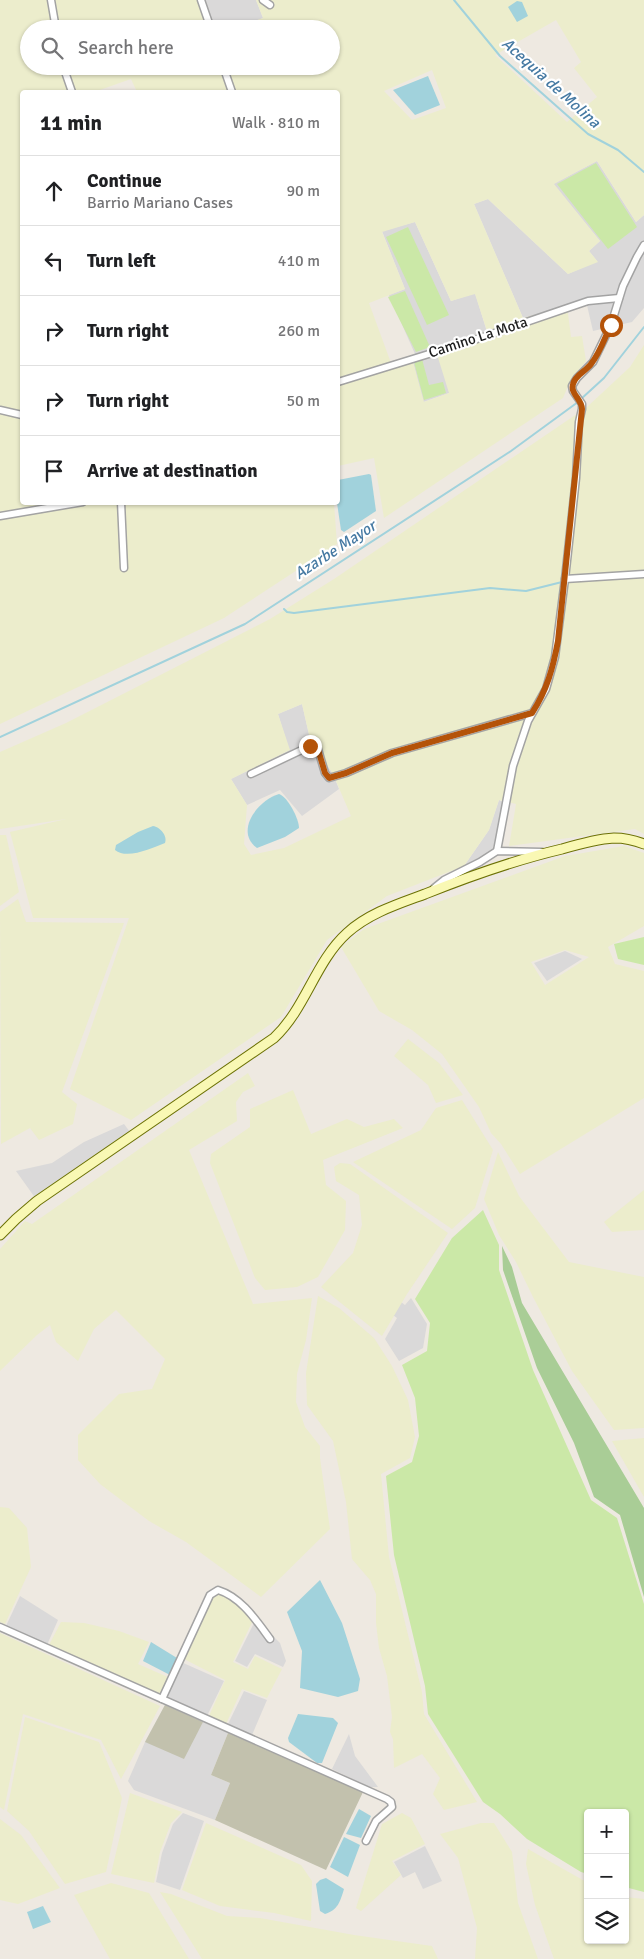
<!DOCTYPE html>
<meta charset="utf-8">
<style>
body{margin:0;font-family:Signika,sans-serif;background:#f6f6f6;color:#202124}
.controls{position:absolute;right:15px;bottom:15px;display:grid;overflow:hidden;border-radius:5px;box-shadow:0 1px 4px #0004}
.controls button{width:45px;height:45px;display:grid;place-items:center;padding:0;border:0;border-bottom:1px solid #e0e0e0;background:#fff;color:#202124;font:25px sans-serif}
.stop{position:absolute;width:15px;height:15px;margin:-11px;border:4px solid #b45309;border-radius:50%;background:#fff}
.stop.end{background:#b45309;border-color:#fff;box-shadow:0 1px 5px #0008}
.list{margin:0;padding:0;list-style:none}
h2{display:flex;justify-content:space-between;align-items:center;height:65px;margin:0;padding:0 20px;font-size:21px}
h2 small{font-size:16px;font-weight:400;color:#757577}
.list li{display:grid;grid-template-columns:32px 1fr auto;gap:15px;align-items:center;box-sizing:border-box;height:70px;padding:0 20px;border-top:1px solid #e0e0e0}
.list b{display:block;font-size:19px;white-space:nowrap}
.list p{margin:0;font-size:16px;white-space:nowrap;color:#757577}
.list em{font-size:16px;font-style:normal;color:#757577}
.icon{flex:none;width:28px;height:28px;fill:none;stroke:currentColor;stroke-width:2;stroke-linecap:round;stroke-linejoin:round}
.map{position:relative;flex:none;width:644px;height:1959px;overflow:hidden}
.search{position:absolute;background:#fff;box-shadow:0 1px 4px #0004;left:20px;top:20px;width:320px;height:55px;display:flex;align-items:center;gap:12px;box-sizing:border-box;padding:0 18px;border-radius:28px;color:#757577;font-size:19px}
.panel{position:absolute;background:#fff;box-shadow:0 1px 4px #0004;left:20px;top:90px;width:320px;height:415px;border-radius:5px}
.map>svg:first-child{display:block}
</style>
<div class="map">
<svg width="644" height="1959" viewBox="0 0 644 1959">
<rect width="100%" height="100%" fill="#eee9e1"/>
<g fill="#dad9d9">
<polygon points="199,0 256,0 263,18 233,29 208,29"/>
<polygon points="597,161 636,222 644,215 644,308 632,322 593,331 586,301 523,318 474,204 488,199 568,274 597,261 589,251 600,241 553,184"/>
<polygon points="415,222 451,301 475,293 487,332 449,393 423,402 413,362 415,354 389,295 405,289 382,231"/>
<polygon points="302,704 310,739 333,774 339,789 302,816 280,790 247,805 231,779 289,750 278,714"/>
<polygon points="499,800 503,802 495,843 491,852 464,866 489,830"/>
<polygon points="565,951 582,959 547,981 534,963"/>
<polygon points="124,1124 130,1132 36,1199 16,1171 52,1163 84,1142"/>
<polygon points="385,1290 405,1305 411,1298 427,1324 423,1348 399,1361 385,1339 397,1318 367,1296"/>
<polygon points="20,1596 58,1620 47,1645 6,1626"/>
<polygon points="256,1619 280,1643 286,1661 283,1667 255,1654 247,1667 235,1661"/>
<polygon points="181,1662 224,1681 207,1716 165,1697"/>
<polygon points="244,1691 267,1700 252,1735 228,1724"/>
<polygon points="165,1705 228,1733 211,1775 230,1783 215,1820 134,1790 128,1781 145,1742"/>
<polygon points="349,1734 355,1756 378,1787 369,1787 332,1769"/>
<polygon points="183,1813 204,1821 180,1890 156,1882 162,1853 173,1824"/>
<polygon points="425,1846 442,1881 423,1889 415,1872 403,1878 394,1862"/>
</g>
<g fill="#c2c1ad">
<polygon points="165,1705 203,1722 184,1759 145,1742"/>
<polygon points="228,1733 363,1792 326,1870 215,1820 230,1783 211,1775"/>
</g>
<g fill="#ecedcc" fill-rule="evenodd">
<path d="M 0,0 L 199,0 L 208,29 L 29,29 L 29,66 L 331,66 L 331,29 L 233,29 L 263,18 L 256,0 L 644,0 L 644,215 L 636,222 L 597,161 L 554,184 L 600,241 L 589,251 L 598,262 L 568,274 L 488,199 L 474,204 L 523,318 L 567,306 L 571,337 L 582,336 L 586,361 L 571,379 L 563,398 L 384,518 L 374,458 L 338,466 L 338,92 L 137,92 L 131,79 L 94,92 L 22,92 L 22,502 L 334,503 L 337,544 L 224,618 L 0,724 ZM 556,20 L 581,62 L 574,68 L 597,97 L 567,122 L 495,55 ZM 432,70 L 446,108 L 412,120 L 384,91 ZM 415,222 L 451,301 L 475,294 L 487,331 L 435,348 L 449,393 L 424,402 L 413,362 L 391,363 L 369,303 L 405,289 L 382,232 Z"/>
<path d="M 644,345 L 644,834 L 635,829 L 509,846 L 516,804 L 499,800 L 489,830 L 464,866 L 387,896 L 327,940 L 281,1017 L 131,1120 L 70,1089 L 129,918 L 33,918 L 10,832 L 66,819 L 0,829 L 0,752 L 66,723 L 270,619 L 334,579 L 587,407 L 630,367 ZM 302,704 L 310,739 L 333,774 L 351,816 L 284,848 L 251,855 L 244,844 L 247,805 L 231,779 L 290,750 L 278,714 Z"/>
<polygon points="0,835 6,835 19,892 0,906"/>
<path d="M 624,846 L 644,853 L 644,926 L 608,947 L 615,964 L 644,971 L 644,1098 L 520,1174 L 501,1144 L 491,1133 L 479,1107 L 442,1054 L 412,1030 L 379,1011 L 341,947 L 364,929 L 565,856 ZM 565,950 L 589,957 L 545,985 L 531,962 Z"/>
<polygon points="18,899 26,922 124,923 62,1092 77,1104 73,1124 39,1140 30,1128 1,1144 0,912"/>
<polygon points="408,1039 439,1063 463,1095 436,1103 428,1085 394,1056"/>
<polygon points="248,1073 255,1086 243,1092 236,1102 237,1121 189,1150 253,1304 312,1298 306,1340 297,1374 296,1402 305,1427 320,1446 320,1458 330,1529 261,1597 186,1542 149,1521 100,1484 78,1460 78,1435 119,1394 152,1389 165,1359 116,1310 94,1329 78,1361 56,1342 50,1325 37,1335 0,1371 0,1249 25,1221 32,1224"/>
<polygon points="293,1090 311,1134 347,1119 364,1127 394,1119 403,1128 323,1160 326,1185 346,1201 345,1230 318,1277 297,1287 265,1290 255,1278 210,1163 211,1154 250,1127 250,1109"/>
<polygon points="462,1100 493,1150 475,1208 452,1229 353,1162 421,1130 436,1108"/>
<polygon points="498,1152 519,1196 569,1262 644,1277 644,1428 614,1430 572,1371 533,1297 516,1262 499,1235 484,1199"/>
<polygon points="340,1163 350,1164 448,1233 407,1294 382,1336 321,1287 353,1253 362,1225 359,1195 336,1181 334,1167"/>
<polygon points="644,1190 644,1230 612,1232 604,1222"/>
<polygon points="318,1296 339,1308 374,1338 392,1366 408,1400 415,1437 410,1458 381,1474 389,1557 422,1692 424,1714 477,1802 444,1810 433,1794 440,1778 422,1754 394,1768 393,1739 390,1732 392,1717 387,1676 379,1648 376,1623 376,1594 370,1580 352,1559 346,1502 333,1441 307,1405 306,1373"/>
<polygon points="644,1438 644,1497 612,1441"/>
<polygon points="0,1507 9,1508 27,1528 31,1567 5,1624 0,1622"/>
<polygon points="222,1593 254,1618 233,1662 248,1669 255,1656 282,1669 267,1698 242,1689 226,1724 209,1716 225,1680 184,1659 210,1599"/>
<polygon points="61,1622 84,1623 119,1631 149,1642 138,1664 170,1678 162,1696 49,1645"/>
<polygon points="0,1633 160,1706 121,1779 101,1740 23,1714 4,1810 0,1807"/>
<polygon points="25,1717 99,1742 122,1798 106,1872 65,1884 29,1831 7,1811"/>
<polygon points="130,1793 182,1812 171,1823 160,1852 154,1883 111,1874"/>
<polygon points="402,1813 411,1818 425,1844 392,1861 401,1875 361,1911 356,1908 382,1824"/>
<polygon points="0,1819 21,1835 60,1888 18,1904 0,1900"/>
<polygon points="206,1823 301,1865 312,1881 311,1921 274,1913 220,1906 182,1890"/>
<polygon points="481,1823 494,1823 512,1852 518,1903 538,1959 475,1959 477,1928 458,1858 440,1834"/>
<polygon points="528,1849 588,1883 588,1940 625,1940 625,1897 644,1899 644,1959 554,1959 535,1905 526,1864"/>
<polygon points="111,1883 149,1893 189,1959 110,1959 74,1895"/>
<polygon points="160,1892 171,1894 227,1916 260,1918 354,1935 432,1946 438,1959 202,1959"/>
</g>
<g fill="#cbe8a7">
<polygon points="596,163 637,227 608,249 557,184"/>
<polygon points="408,227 449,315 427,325 386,237"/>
<polygon points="405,291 430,347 416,352 388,297"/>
<polygon points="422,359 429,385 443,382 446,393 424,400 414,362"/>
<polygon points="644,937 644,965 618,959 614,944"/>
<polygon points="483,1210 499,1245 499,1270 533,1370 591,1500 617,1518 644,1604 644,1892 625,1887 625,1813 588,1813 588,1874 581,1872 527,1839 500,1814 483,1802 428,1714 425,1686 394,1555 386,1476 412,1462 419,1436 415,1398 402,1365 427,1351 430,1323 415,1299 452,1238"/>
</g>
<polygon fill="#a9cd96" points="502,1246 512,1267 522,1303 644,1508 644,1597 620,1515 594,1497 574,1443 537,1368 503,1270"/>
<g fill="#a1d2dc">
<polygon points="517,1 522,2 528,16 517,22 508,7"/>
<polygon points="428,76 440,105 415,115 393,90"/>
<polygon points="369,474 371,475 376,511 344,532 341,530 337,503 338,480"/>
<path d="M 279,794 C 288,797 299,819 299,828 L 285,837 L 257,848 C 234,831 258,800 279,794 Z"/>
<path d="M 153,826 C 160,827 168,836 165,843 C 152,848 127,860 115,850 L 116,845 L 138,832 Z"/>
<polygon points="320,1580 342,1623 360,1679 358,1691 338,1697 300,1688 302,1651 287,1612"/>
<polygon points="151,1642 177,1658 170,1675 143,1661"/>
<polygon points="298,1714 333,1718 338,1723 322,1763 317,1763 289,1742 288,1738"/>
<polygon points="359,1809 371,1816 361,1838 346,1834"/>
<polygon points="344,1837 360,1845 348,1877 330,1867"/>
<path d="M 326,1878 L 344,1889 C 340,1902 338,1910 325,1914 L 320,1911 L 316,1884 L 320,1880 Z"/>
<polygon points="43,1906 51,1922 33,1929 27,1912"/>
</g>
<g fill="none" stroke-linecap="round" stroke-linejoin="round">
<g stroke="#a1d2dc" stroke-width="2">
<polyline points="454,0 500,56 588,134 618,150 644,172"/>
<polyline points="581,399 604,378 644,327"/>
<polyline points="284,609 287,612 294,613 490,588 526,591 562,582"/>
<polyline points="0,737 245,624 511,451 578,402"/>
</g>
<g stroke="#a3a3a3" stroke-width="9">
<g id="street">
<polyline points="51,0 56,29"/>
<polyline points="201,0 211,29"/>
<polyline points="263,0 270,5"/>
<polyline points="63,66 72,92"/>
<polyline points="223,66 232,92"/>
<polyline points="338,382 471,341 588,301 619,298"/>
<polyline points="0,410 22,415"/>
<polyline points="121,502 124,568"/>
<polyline points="0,516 83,502"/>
<polyline points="565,579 644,574"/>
<polyline points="251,774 310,746 317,746 325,773 329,778 346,773 392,753 532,713"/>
<polyline points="497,851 513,766 528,721 546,689 555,657 565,579 576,478 579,422 582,409 582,404 573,391 572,386 577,378 593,362 611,325 623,286 637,257 644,245"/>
<polyline points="434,888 444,880 480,862 497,851 542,852"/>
<polyline points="0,1627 387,1799 391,1802 392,1807 376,1821 366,1841"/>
<path d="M 162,1699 L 210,1595 L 218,1590 C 241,1597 256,1620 270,1639"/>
</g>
</g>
<g stroke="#6c7105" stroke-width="11">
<path id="secondary" d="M 0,1235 L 16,1219 L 37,1201 L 274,1038 C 306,1008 315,962 347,933 C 369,913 398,904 425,894 C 470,876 515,860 562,849 C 579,844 597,839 614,838 C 625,838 634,840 644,844"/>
</g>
<use href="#street" stroke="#fff" stroke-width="6"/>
<use href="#secondary" stroke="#f9f8b4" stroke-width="9"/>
</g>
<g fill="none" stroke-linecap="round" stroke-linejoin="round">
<path stroke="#b45309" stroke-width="6" d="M 310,746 L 317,746 L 325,773 L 329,778 L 346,773 L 392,753 L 532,713 C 547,690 553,668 558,641 L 582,409 C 582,399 570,394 573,384 C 575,375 586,371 591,364 C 600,353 605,337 611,325"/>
</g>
<g text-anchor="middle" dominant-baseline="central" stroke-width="4.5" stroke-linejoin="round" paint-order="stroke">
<g font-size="15" fill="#1c1c1c" stroke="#fff">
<text transform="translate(478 337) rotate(-18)">Camino La Mota</text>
</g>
<g font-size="16" font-style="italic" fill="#467aa3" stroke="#fff">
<text transform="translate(551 83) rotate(42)">Acequia de Molina</text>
<text transform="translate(335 550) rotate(-33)">Azarbe Mayor</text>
</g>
</g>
</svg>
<div class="controls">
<button>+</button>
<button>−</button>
<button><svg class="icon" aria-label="layers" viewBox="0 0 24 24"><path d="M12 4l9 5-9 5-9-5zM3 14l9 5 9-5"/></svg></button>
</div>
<div class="stop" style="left:611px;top:325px"></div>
<div class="stop end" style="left:310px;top:746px"></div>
<div class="search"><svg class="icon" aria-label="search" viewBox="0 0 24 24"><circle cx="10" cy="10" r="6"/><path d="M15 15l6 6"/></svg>Search here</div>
<section class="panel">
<h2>11 min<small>Walk · 810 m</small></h2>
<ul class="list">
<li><svg class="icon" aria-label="ahead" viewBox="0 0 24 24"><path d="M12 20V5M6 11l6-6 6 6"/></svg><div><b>Continue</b><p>Barrio Mariano Cases</p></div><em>90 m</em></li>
<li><svg class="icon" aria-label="left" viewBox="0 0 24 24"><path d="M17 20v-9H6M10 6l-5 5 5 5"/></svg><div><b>Turn left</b></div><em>410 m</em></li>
<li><svg class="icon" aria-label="right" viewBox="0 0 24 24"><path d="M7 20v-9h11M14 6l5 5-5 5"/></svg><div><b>Turn right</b></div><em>260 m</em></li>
<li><svg class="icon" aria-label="right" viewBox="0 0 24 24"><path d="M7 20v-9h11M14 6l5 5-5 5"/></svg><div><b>Turn right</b></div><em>50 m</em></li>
<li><svg class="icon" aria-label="arrive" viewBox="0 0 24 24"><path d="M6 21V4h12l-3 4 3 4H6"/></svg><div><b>Arrive at destination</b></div></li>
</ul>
</section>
</div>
